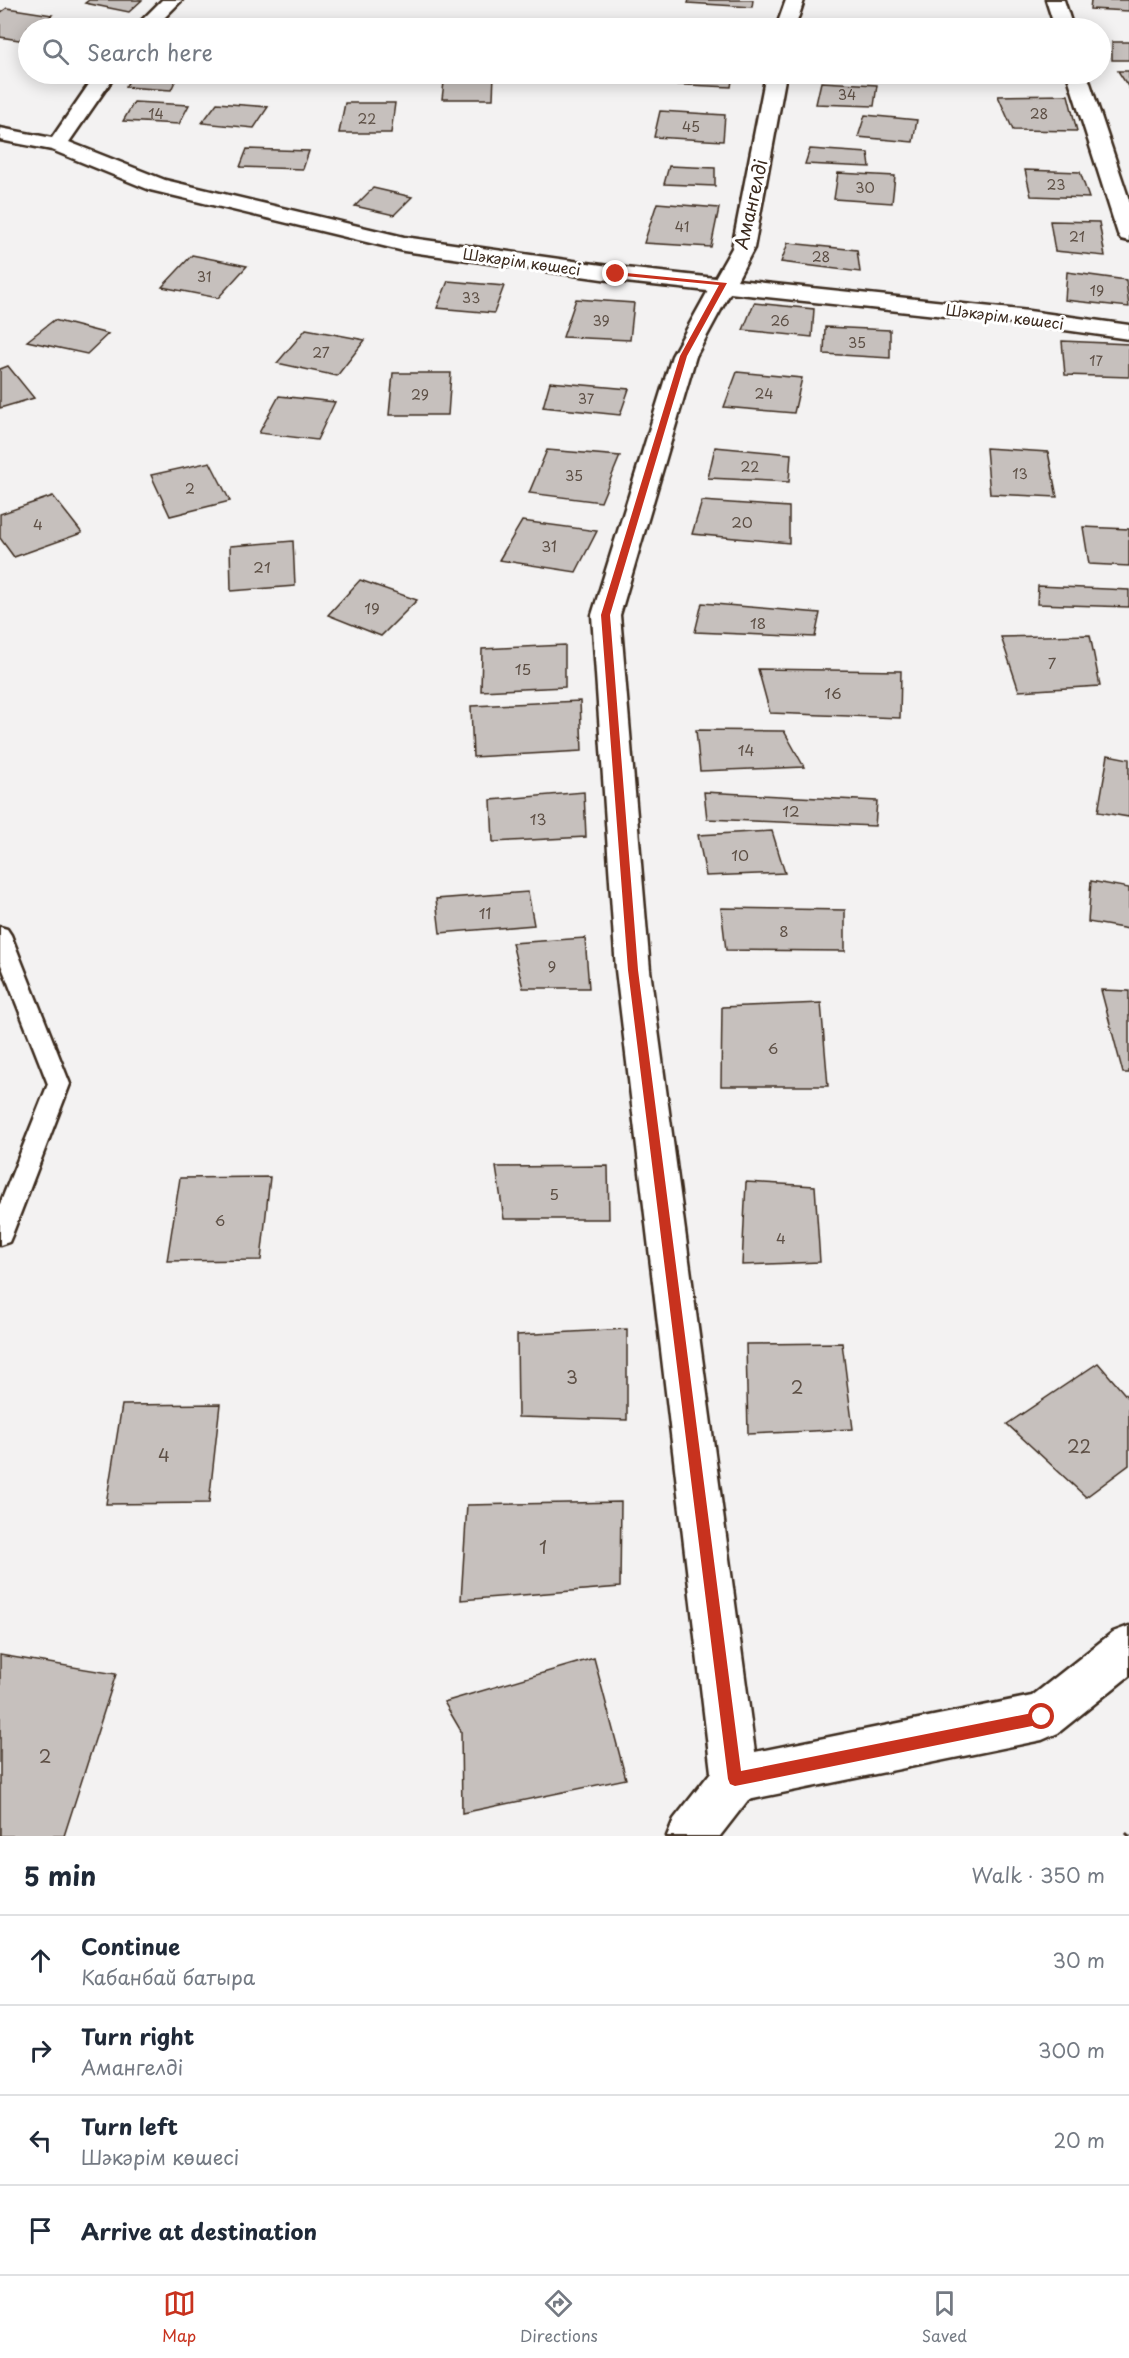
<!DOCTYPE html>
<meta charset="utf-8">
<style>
body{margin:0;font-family:"Playpen Sans",sans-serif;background:#f6f6f7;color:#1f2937}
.stop{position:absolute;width:18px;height:18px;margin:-14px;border:4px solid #c8321e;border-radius:50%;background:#fff}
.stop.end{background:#c8321e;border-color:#fff;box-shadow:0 2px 6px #0008}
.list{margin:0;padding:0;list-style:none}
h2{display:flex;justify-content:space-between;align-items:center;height:78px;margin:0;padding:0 24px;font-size:26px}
h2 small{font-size:20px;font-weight:400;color:#747a83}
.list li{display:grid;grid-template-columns:39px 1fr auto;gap:18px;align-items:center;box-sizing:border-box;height:90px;padding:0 24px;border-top:2px solid #e0e1e3}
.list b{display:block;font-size:22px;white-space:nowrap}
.list p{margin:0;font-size:20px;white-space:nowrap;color:#747a83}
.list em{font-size:20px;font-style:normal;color:#747a83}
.icon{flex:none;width:33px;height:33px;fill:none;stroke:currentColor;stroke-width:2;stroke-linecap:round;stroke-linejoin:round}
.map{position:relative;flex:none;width:1129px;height:1836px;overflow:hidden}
.search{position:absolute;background:#fff;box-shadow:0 3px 15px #0003;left:18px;right:18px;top:18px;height:66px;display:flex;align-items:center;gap:15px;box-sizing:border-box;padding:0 21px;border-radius:33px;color:#747a83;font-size:22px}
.sheet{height:438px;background:#fff}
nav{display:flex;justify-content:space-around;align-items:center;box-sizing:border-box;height:84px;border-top:2px solid #e0e1e3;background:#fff;font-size:16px;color:#747a83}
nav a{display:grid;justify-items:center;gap:3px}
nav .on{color:#c8321e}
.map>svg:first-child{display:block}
</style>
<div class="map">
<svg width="1129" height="1836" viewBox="0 0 1129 1836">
<rect width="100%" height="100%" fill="#f3f2f2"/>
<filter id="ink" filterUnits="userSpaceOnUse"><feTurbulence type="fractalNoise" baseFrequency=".0167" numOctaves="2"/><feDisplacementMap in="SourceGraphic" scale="12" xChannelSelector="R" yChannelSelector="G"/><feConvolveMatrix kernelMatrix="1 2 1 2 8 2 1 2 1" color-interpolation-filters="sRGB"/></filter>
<g filter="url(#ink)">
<g fill="#c6c0bd" stroke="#3b2a1e" stroke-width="1.5">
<polygon points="89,0 142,0 129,12 85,3"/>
<polygon points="689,0 753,0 752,7 688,3"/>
<polygon points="1091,0 1129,0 1129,11 1090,9"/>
<polygon points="7,8 52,15 35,28 28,28 28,33 19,40 0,37 0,13"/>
<polygon points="682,25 741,28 681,28"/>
<rect x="1112" y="42" width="17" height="18"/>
<polygon points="1118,71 1129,71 1129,88"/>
<polygon points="134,74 154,74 178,75 171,90 125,87"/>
<polygon points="445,74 494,74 493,99 442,99"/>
<polygon points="668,74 733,74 731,87 666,84"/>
<polygon points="821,82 877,85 874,106 816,104"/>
<polygon points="1068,95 1077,131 1013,130 998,96"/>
<polygon points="134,102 189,105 179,124 123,121"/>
<polygon points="217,103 268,107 254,128 202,123"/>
<polygon points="345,103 395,103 391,133 339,133"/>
<polygon points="660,111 725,115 723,141 654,137"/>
<polygon points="865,115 917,120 913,142 858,137"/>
<polygon points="247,149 309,151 303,169 240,167"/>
<polygon points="810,149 868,153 870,167 805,164"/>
<polygon points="669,166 715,168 715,186 664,184"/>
<polygon points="1025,170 1080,172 1089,198 1031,196"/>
<polygon points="838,173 895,176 892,203 834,199"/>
<polygon points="373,188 412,197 394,215 355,206"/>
<polygon points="657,203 719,208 711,247 644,243"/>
<polygon points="1050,221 1099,222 1105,256 1055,251"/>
<polygon points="788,243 857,250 860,272 781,262"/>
<polygon points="192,255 247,266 218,298 162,287"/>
<polygon points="1067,272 1126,280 1129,307 1065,300"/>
<polygon points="448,281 504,286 494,313 437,308"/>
<polygon points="576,299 634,303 630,340 563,337"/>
<polygon points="754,303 814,309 812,337 743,330"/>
<polygon points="54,320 108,334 87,354 27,341"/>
<polygon points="825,327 890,330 890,358 824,354"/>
<polygon points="306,329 365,340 337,376 277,363"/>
<polygon points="1062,341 1129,344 1129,377 1065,375"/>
<polygon points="8,366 34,398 0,408 0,369"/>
<polygon points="737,372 802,378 794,413 724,407"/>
<polygon points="393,373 451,373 448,415 389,415"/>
<polygon points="550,382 629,389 620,415 543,407"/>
<polygon points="279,396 335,402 317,440 259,433"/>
<polygon points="715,447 791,454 789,482 708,478"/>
<polygon points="986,448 1048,452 1057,497 990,494"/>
<polygon points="547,450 620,456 601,502 529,493"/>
<polygon points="210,462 230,501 170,516 151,475"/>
<polygon points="53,496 82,533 14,557 0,538 0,514"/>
<polygon points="702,501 789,507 789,543 692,534"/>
<polygon points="522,521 597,531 576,572 499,560"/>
<polygon points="1083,527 1129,529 1129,566 1089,564"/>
<polygon points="293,541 295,586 231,591 230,546"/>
<polygon points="360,580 417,600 381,636 328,615"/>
<polygon points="1038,586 1129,590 1129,607 1037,604"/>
<polygon points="702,603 820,613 815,637 695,632"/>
<polygon points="1090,635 1100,686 1019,691 1001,637"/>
<polygon points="565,645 565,687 481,691 482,649"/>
<polygon points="758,669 901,671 900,718 770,713"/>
<polygon points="580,701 582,751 473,757 471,706"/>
<polygon points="696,730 784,731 804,767 700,771"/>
<polygon points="1108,755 1129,759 1129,817 1098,812"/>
<polygon points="584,792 586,837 493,842 491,800"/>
<polygon points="704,792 877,801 875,826 707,819"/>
<polygon points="772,831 785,873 706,876 698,835"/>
<polygon points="1091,881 1129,888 1129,929 1088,922"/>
<polygon points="528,892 534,925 440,933 436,899"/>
<polygon points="721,908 845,910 845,951 726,950"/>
<polygon points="585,938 589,988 523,988 512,943"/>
<polygon points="1101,990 1129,991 1129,1073 1123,1073"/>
<polygon points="821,1003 828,1086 721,1086 722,1007"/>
<polygon points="608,1166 609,1219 504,1219 496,1167"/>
<polygon points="270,1177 261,1260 167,1261 180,1178"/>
<polygon points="746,1182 815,1186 820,1262 742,1265"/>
<polygon points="627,1329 627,1420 518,1417 517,1335"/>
<polygon points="842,1343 853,1429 748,1434 746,1344"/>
<polygon points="1098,1363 1129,1399 1129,1465 1086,1497 1007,1424"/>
<polygon points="220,1404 209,1503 106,1504 122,1405"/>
<polygon points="621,1502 620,1587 461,1600 467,1505"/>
<polygon points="0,1655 116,1674 64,1836 0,1836"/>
<polygon points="594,1658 626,1779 462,1813 461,1731 444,1702"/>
</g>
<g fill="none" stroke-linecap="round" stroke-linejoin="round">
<g stroke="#3b2a1e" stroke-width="5">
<polygon id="lane" points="0,927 7,929 11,935 70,1084 12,1235 9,1242 0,1245 0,1204 48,1084 0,962"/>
</g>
<g stroke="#3b2a1e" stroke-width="5">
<g id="street">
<polygon points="162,0 182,0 154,28 134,28"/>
<polygon points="786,0 804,0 795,28 776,28"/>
<polygon points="1046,0 1064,0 1073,28 1055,28"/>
<polygon points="96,74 116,74 69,142 165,180 404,237 616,267 715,278 732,248 766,74 786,74 754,248 737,280 1029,311 1129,325 1129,339 1029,325 730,293 696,356 620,615 650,970 755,1752 1032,1696 1113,1632 1129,1626 1129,1676 1058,1733 1042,1740 748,1800 720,1836 667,1836 674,1819 711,1772 616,970 592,615 672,356 708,291 616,281 404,251 150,190 52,150 0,140 0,128 52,138"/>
<polygon points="1067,74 1087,74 1129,200 1129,241 1121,239 1118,234"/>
</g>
</g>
<use href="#lane" fill="#fff" fill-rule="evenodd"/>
<use href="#street" fill="#fff" fill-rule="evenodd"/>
<polyline stroke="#3b2a1e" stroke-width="6" stroke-dasharray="11 6" stroke-linecap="butt" points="1127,1836 1129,1834"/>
</g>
</g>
<polygon fill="#c8321e" points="616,272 727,283 687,356 610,615 638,970 741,1771 1042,1711 1047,1713 1049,1717 1047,1722 1042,1724 735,1786 730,1784 728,1779 628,970 601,615 680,356 719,285 614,275"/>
<g text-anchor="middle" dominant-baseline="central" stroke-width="6" stroke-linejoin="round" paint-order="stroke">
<g font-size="14" fill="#5e5046">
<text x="847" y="94">34</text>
<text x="156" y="113">14</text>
<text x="1039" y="113">28</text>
<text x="367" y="118">22</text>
<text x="691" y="126">45</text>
<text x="1056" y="184">23</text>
<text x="865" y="187">30</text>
<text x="682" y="226">41</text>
<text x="1077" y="236">21</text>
<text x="821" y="256">28</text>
<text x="204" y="276">31</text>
<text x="1097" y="290">19</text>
<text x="471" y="297">33</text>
<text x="601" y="320">39</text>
<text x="780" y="320">26</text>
<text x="857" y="342">35</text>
<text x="321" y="352">27</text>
<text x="1096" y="360">17</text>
<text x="764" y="393">24</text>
<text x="420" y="394">29</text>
<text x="586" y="398">37</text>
<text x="750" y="466">22</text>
<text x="1020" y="473">13</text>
<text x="574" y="475">35</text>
<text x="190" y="488">2</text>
</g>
<g font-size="15" fill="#3b2a1e" stroke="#fff">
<text transform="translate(522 261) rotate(8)">Шәкәрім көшесі</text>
<text transform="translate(1005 316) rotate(7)">Шәкәрім көшесі</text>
</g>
<g font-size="15" fill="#5e5046">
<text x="742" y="521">20</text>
<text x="38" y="523">4</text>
<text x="549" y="545">31</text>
<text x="262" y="566">21</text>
<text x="372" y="607">19</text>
<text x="758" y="622">18</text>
<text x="1052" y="662">7</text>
<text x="523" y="668">15</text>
<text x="833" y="692">16</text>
<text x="746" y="749">14</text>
<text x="791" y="810">12</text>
<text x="538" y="818">13</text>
<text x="740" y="854">10</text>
<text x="485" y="912">11</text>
<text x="784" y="930">8</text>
<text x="552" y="965">9</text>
<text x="773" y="1047">6</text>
<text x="554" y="1193">5</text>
<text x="220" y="1219">6</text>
<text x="781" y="1237">4</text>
</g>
<g font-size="18" fill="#3b2a1e" stroke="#fff">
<text transform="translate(750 204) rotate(-77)">Амангелді</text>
</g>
<g font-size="18" fill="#5e5046">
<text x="572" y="1376">3</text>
<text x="797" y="1386">2</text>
<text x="1079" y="1445">22</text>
<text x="164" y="1454">4</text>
<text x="543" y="1546">1</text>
<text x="45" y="1755">2</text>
</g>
</g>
</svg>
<div class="stop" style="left:1042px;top:1717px"></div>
<div class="stop end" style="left:616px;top:274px"></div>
<div class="search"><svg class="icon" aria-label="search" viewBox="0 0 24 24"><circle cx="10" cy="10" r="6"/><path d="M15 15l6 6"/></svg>Search here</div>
</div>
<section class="sheet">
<h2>5 min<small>Walk · 350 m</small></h2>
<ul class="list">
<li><svg class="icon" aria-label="ahead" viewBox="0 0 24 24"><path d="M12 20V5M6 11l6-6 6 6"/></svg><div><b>Continue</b><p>Кабанбай батыра</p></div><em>30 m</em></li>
<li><svg class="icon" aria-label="right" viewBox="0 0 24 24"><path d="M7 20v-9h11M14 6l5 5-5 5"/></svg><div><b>Turn right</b><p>Амангелді</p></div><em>300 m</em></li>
<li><svg class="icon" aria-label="left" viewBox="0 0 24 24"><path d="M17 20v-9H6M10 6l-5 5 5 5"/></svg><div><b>Turn left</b><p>Шәкәрім көшесі</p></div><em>20 m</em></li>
<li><svg class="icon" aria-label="arrive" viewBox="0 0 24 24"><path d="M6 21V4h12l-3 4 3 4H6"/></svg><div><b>Arrive at destination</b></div></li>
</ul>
</section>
<nav>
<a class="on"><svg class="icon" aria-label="map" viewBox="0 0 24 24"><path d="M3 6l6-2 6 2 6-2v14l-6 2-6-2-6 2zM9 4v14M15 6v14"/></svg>Map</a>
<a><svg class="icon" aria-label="directions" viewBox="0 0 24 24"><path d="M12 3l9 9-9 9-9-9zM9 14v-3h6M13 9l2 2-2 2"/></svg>Directions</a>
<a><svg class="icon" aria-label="saved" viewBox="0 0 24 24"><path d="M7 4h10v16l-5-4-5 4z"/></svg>Saved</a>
</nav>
